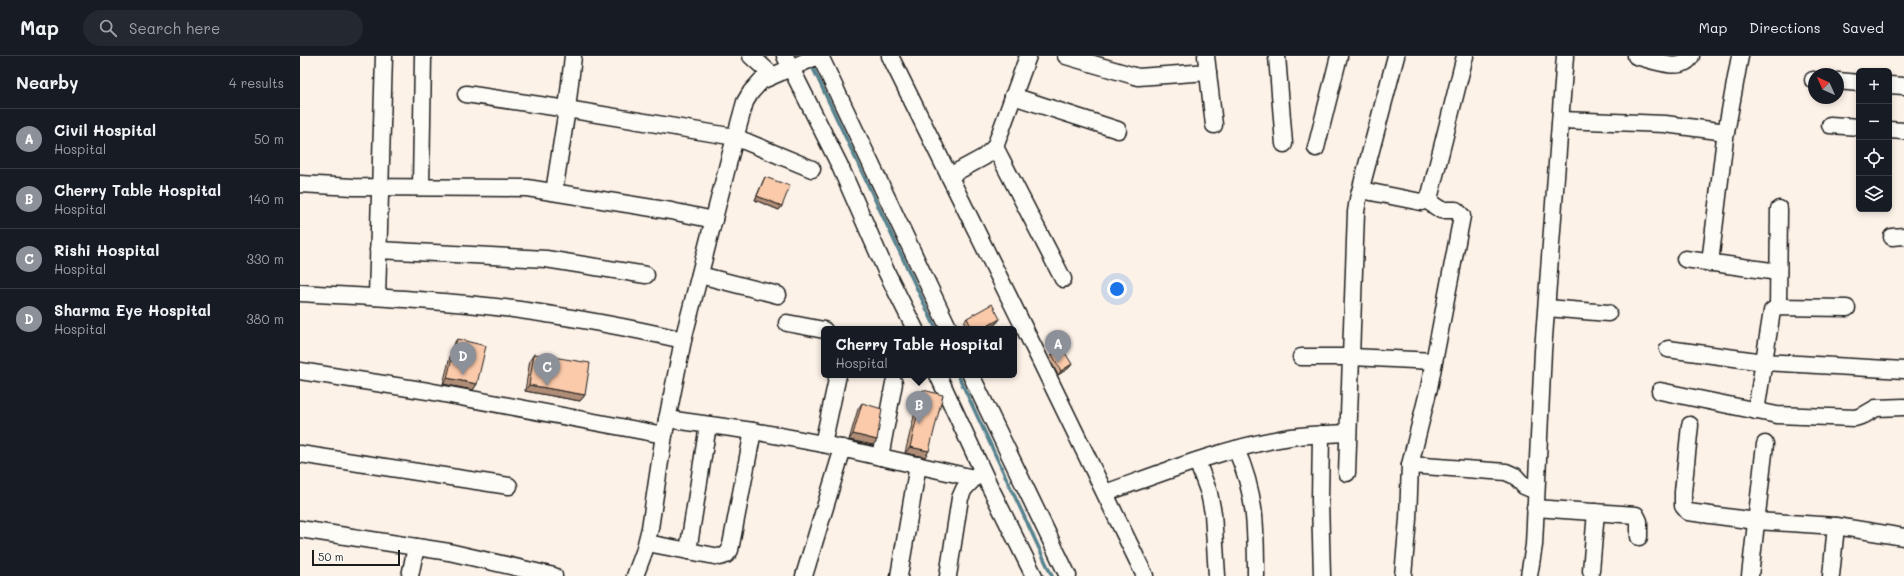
<!DOCTYPE html>
<meta charset="utf-8">
<style>
body{margin:0;font-family:Mali,sans-serif;background:#242831;color:#f1f3f6}
.controls{position:absolute;right:12px;top:12px;display:grid;overflow:hidden;border-radius:6px;box-shadow:0 2px 6px #0003}
.controls button{width:36px;height:36px;display:grid;place-items:center;padding:0;border:0;border-bottom:1px solid #363941;background:#171b24;color:#f1f3f6;font:20px sans-serif}
.compass{position:absolute;left:1508px;top:12px;width:36px;height:36px;border-radius:50%;background:#171b24;box-shadow:0 2px 6px #0003;rotate:315deg}
.scale{position:absolute;left:12px;bottom:10px;width:88px;box-sizing:border-box;padding-left:4px;border:2px solid #1c1c1c;border-top:0;font-size:11px;line-height:14px;white-space:nowrap;color:#1c1c1c;-webkit-text-stroke:3px #fdfcf7;paint-order:stroke}
.you{position:absolute;left:817px;top:233px;width:14px;height:14px;margin:-10px;border:3px solid #fff;border-radius:50%;background:#1a73e8;box-shadow:0 0 0 6px #1a73e833}
.badge{display:grid;place-items:center;width:26px;height:26px;border-radius:50%;background:#8c9099;color:#fff;font-size:13px;font-weight:700}
.pin{position:absolute;translate:-50% -33px;filter:drop-shadow(0 1px 2px #0008)}
.pin::after{content:'';position:absolute;top:21px;width:14px;height:12px;background:inherit;clip-path:polygon(0 0,100% 0,50% 100%)}
.popup{position:absolute;left:521px;top:270px;width:196px;height:52px;box-sizing:border-box;display:grid;place-content:center;border-radius:6px;background:#171b24;filter:drop-shadow(0 1px 3px #0005);font-size:13px;white-space:nowrap;color:#9ea1a6}
.popup b{font-size:15px;color:#f1f3f6}
.popup::after{content:'';position:absolute;left:50%;top:100%;margin-left:-8px;border:8px solid transparent;border-top-color:#171b24}
.list{margin:0;padding:0;list-style:none}
h2{display:flex;justify-content:space-between;align-items:center;height:52px;margin:0;padding:0 16px;font-size:17px}
h2 small{font-size:13px;font-weight:400;color:#9ea1a6}
.list li{display:grid;grid-template-columns:26px 1fr auto;gap:12px;align-items:center;box-sizing:border-box;height:60px;padding:0 16px;border-top:1px solid #363941}
.list b{display:block;font-size:15px;white-space:nowrap}
.list p{margin:0;font-size:13px;white-space:nowrap;color:#9ea1a6}
.list em{font-size:13px;font-style:normal;color:#9ea1a6}
.icon{flex:none;width:22px;height:22px;fill:none;stroke:currentColor;stroke-width:2;stroke-linecap:round;stroke-linejoin:round}
.map{position:relative;flex:none;width:1604px;height:520px;overflow:hidden}
header{display:flex;align-items:center;gap:24px;box-sizing:border-box;height:56px;padding:0 20px;background:#171b24;border-bottom:1px solid #363941}
header strong{font-size:19px}
nav{display:flex;gap:22px;margin-inline-start:auto;font-size:14px}
.search{width:280px;height:36px;background:#242831;display:flex;align-items:center;gap:10px;box-sizing:border-box;padding:0 14px;border-radius:22px;color:#9ea1a6;font-size:15px}
main{display:flex}
aside{flex:1;background:#171b24}
.map>svg:first-child{display:block}
</style>
<header>
<strong>Map</strong>
<div class="search"><svg class="icon" aria-label="search" viewBox="0 0 24 24"><circle cx="10" cy="10" r="6"/><path d="M15 15l6 6"/></svg>Search here</div>
<nav><a>Map</a><a>Directions</a><a>Saved</a></nav>
</header>
<main>
<aside>
<h2>Nearby<small>4 results</small></h2>
<ul class="list">
<li><span class="badge">A</span><div><b>Civil Hospital</b><p>Hospital</p></div><em>50 m</em></li>
<li><span class="badge">B</span><div><b>Cherry Table Hospital</b><p>Hospital</p></div><em>140 m</em></li>
<li><span class="badge">C</span><div><b>Rishi Hospital</b><p>Hospital</p></div><em>330 m</em></li>
<li><span class="badge">D</span><div><b>Sharma Eye Hospital</b><p>Hospital</p></div><em>380 m</em></li>
</ul>
</aside>
<div class="map">
<svg width="1604" height="520" viewBox="0 0 1604 520">
<rect width="100%" height="100%" fill="#fdf2e8"/>
<filter id="ink" filterUnits="userSpaceOnUse"><feTurbulence type="fractalNoise" baseFrequency=".025" numOctaves="2"/><feDisplacementMap in="SourceGraphic" scale="8" xChannelSelector="R" yChannelSelector="G"/><feConvolveMatrix kernelMatrix="1 2 1 2 8 2 1 2 1" color-interpolation-filters="sRGB"/></filter>
<g filter="url(#ink)">
<g fill="none" stroke-linecap="round" stroke-linejoin="round">
<g stroke="#56838f" stroke-width="3.5">
<polyline points="511,8 636,273"/>
<polyline points="658,319 752,520"/>
</g>
<g stroke="#1c1c1c" stroke-width="19">
<g id="minor">
<polyline points="451,0 472,19"/>
<polyline points="485,0 539,108 586,215 615,273"/>
<polyline points="520,0 649,273"/>
<polyline points="590,0 740,304 845,520"/>
<polyline points="766,0 838,21 908,16"/>
<polyline points="906,0 914,69"/>
<polyline points="977,0 984,88"/>
<path d="M 1336,0 C 1351,4 1383,17 1391,0"/>
<polyline points="1513,24 1514,24"/>
<polyline points="1538,25 1559,27"/>
<polyline points="1589,29 1604,30"/>
<polyline points="166,38 267,53 435,81 512,113"/>
<polyline points="713,40 818,74"/>
<polyline points="1261,64 1365,68 1426,76"/>
<polyline points="1530,69 1559,71"/>
<polyline points="1589,74 1604,75"/>
<polyline points="695,91 763,223"/>
<polyline points="1016,92 1039,0"/>
<polyline points="649,120 684,101 695,91 728,0"/>
<polyline points="0,128 53,131 227,132 371,155 414,164"/>
<polyline points="121,131 123,0"/>
<polyline points="1061,134 1121,146 1126,144 1130,139 1165,0"/>
<polyline points="254,136 267,53 273,0"/>
<polyline points="1592,181 1604,180"/>
<polyline points="78,194 246,203 346,219"/>
<polyline points="1385,203 1478,216"/>
<polyline points="1410,207 1425,82 1440,0"/>
<polyline points="400,219 478,239"/>
<path d="M 0,237 C 71,241 142,244 213,253 C 270,261 327,271 383,284"/>
<polyline points="77,241 84,0"/>
<polyline points="1478,251 1479,153"/>
<polyline points="1247,252 1308,257"/>
<polyline points="487,267 524,274"/>
<polyline points="1368,293 1464,306 1604,314"/>
<polyline points="1001,301 1052,301 1134,305"/>
<polyline points="0,315 128,335 364,379"/>
<polyline points="638,319 689,429 734,520"/>
<polyline points="671,319 768,520"/>
<polyline points="1360,335 1477,359 1555,362 1564,359 1576,352 1604,351"/>
<polyline points="1456,355 1472,255 1478,251 1547,252"/>
<polyline points="367,363 453,375 523,388 674,422"/>
<polyline points="1390,369 1383,436 1383,450 1388,456 1456,465 1536,470 1604,481"/>
<polyline points="1021,378 1020,444 1022,520"/>
<polyline points="523,388 538,319"/>
<path d="M 936,393 C 956,438 956,472 956,520"/>
<polyline points="0,398 209,430"/>
<polyline points="580,401 594,327"/>
<polyline points="897,405 909,437 913,457 917,520"/>
<polyline points="1110,409 1206,416 1215,420 1224,430 1236,435"/>
<polyline points="1047,417 1056,156 1058,143 1096,0"/>
<path d="M 805,437 C 862,417 919,394 979,383 C 1002,378 1025,378 1048,377"/>
<polyline points="1235,452 1336,459 1339,465 1339,481"/>
<polyline points="0,473 149,496 254,520"/>
<polyline points="347,487 420,501 426,499 430,494 453,375"/>
<polyline points="388,495 408,369"/>
<polyline points="1291,515 1296,456"/>
<polyline points="110,520 116,491"/>
<polyline points="335,520 344,496 350,472 364,379 383,284 429,104 445,46 451,36 461,25 518,0"/>
<polyline points="504,520 543,392"/>
<polyline points="599,520 618,409"/>
<polyline points="648,520 660,442 664,433 680,416"/>
<polyline points="1103,520 1108,463 1110,409 1129,332 1162,160 1156,154 1141,154 1126,144"/>
<polyline points="1229,520 1234,489 1243,295 1265,0"/>
<polyline points="1450,520 1465,388"/>
<polyline points="1531,520 1536,470"/>
</g>
</g>
<use href="#minor" stroke="#fdfcf7" stroke-width="16"/>
</g>
<g fill="#d8ae92" stroke="#1c1c1c">
<polygon points="465,121 482,150 479,154 455,144 463,125"/>
<polygon points="667,262 697,267 687,273 667,273 664,266"/>
<polygon points="157,283 177,328 173,334 143,328 153,289"/>
<polygon points="234,298 285,339 280,345 225,335 230,304"/>
<polygon points="752,298 772,308 769,312 758,319 749,302"/>
<polygon points="623,334 625,401 605,397 619,340"/>
<polygon points="562,347 577,384 573,389 549,384 558,353"/>
</g>
<g fill="#b08d77" stroke="#1c1c1c">
<polygon points="457,140 482,150 479,154 455,144"/>
<polygon points="700,263 697,267 687,273 682,273"/>
<polygon points="772,308 769,312 758,319 761,315"/>
<polygon points="147,322 177,328 173,334 143,328"/>
<polygon points="229,329 285,339 280,345 225,335"/>
<polygon points="553,378 577,384 573,389 549,384"/>
<polygon points="610,391 629,395 625,401 605,397"/>
</g>
<g fill="#fbcaaa" stroke="#1c1c1c">
<polygon points="465,121 490,130 482,150 457,140"/>
<polygon points="692,248 700,263 682,273 672,273 667,262"/>
<polygon points="157,283 186,290 177,328 147,322"/>
<polygon points="762,292 772,308 761,315 752,298"/>
<polygon points="234,298 290,307 285,339 229,329"/>
<polygon points="623,334 643,339 629,395 610,391"/>
<polygon points="562,347 582,353 577,384 553,378"/>
</g>
</g>
</svg>
<div class="controls">
<button>+</button>
<button>−</button>
<button><svg class="icon" aria-label="locate" viewBox="0 0 24 24"><circle cx="12" cy="12" r="6"/><path d="M12 2v4M12 18v4M2 12h4M18 12h4"/></svg></button>
<button><svg class="icon" aria-label="layers" viewBox="0 0 24 24"><path d="M12 4l9 5-9 5-9-5zM3 14l9 5 9-5"/></svg></button>
</div>
<svg class="compass" viewBox="-18 -18 36 36"><path d="M0-13l5 13h-10z" fill="#e53935"/><path d="M0 13l5-13h-10z" fill="#9ea1a6"/></svg>
<div class="scale">50 m</div>
<div class="you"></div>
<div class="pin badge" style="left:758px;top:307px">A</div>
<div class="pin badge" style="left:619px;top:368px">B</div>
<div class="popup"><b>Cherry Table Hospital</b>Hospital</div>
<div class="pin badge" style="left:247px;top:330px">C</div>
<div class="pin badge" style="left:163px;top:319px">D</div>
</div>
</main>
